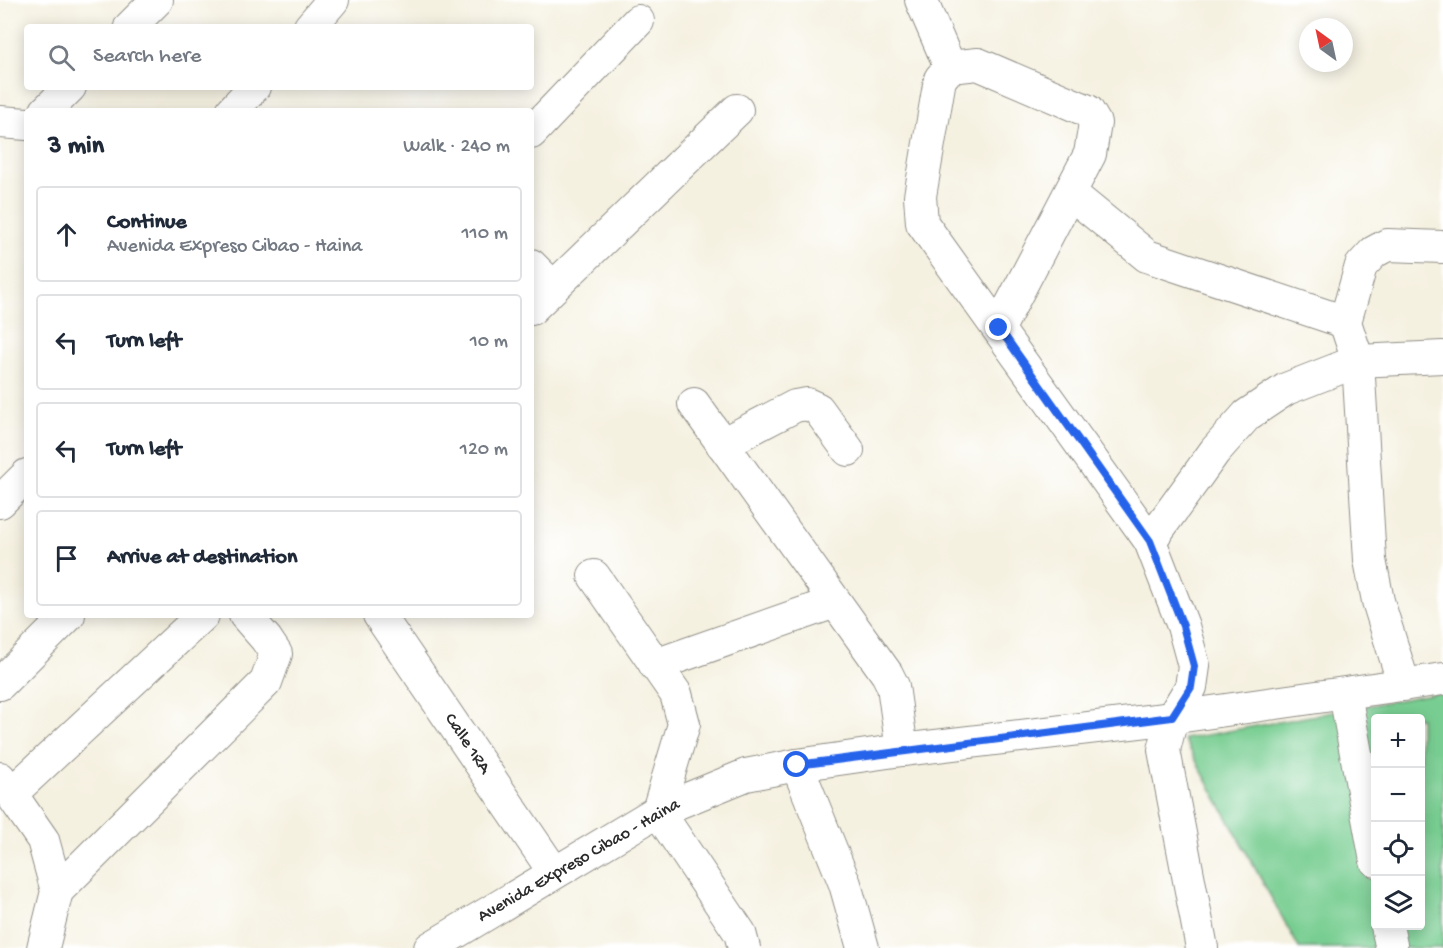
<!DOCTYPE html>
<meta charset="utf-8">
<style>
body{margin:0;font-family:"Gochi Hand",sans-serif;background:#f6f6f7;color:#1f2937}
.controls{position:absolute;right:18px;bottom:18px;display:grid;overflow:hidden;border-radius:6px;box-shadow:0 3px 15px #0003}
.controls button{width:54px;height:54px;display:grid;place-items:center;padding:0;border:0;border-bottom:2px solid #e0e1e3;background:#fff;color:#1f2937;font:30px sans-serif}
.compass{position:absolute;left:1299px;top:18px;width:54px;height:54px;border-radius:50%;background:#fff;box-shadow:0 3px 15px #0003;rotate:327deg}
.stop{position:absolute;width:18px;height:18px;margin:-14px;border:4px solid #2563eb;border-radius:50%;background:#fff}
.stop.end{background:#2563eb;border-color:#fff;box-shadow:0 2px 6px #0008}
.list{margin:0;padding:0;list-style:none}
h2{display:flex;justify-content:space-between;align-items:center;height:78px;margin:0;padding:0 24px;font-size:26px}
h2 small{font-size:20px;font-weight:400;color:#747a83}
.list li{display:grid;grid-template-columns:39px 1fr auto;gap:18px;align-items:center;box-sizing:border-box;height:96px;margin:0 12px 12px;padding:0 12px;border:2px solid #e0e1e3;border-radius:6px}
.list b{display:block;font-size:22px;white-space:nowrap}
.list p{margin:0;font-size:20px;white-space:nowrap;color:#747a83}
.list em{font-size:20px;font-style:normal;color:#747a83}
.icon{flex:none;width:33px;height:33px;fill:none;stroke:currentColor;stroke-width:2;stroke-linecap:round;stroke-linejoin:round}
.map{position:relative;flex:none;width:1443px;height:948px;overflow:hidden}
.search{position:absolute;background:#fff;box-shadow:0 3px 15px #0003;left:24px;top:24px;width:510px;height:66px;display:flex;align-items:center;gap:15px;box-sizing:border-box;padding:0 21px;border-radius:6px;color:#747a83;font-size:22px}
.panel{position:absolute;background:#fff;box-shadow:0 3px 15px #0003;left:24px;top:108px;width:510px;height:510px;border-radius:6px}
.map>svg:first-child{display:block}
</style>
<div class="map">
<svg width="1443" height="948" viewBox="0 0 1443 948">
<rect width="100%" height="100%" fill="#fff"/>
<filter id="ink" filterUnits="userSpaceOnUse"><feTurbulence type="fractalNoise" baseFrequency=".0167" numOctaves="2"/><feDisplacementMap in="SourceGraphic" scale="12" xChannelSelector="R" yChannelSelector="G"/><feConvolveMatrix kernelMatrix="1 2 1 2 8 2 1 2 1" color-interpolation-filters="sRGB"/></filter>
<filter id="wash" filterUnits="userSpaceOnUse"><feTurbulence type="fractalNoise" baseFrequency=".008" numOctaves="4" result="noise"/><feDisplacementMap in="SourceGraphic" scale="24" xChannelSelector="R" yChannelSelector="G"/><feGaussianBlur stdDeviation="1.35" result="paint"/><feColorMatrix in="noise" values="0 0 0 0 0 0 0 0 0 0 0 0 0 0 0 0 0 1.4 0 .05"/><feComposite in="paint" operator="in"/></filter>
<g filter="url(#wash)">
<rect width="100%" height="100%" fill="#f5f1e1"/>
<path fill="#78ce92" stroke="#527c5e" stroke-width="1.5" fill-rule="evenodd" d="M 1443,692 L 1443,948 L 1299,948 L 1184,739 ZM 1376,718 L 1420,718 L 1420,926 L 1376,926 Z"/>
</g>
<g filter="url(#ink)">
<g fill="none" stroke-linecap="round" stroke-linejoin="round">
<g stroke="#908e86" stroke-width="34">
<g id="minor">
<polyline points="921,0 950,67"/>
<polyline points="130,27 157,0"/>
<polyline points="310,27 333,0"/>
<polyline points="46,111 70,87"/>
<polyline points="232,111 254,87"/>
<polyline points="0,122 27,124"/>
<polyline points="531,133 638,21"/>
<polyline points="1070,193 1147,256 1345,322"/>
<polyline points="531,265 553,287"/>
<polyline points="531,309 737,110"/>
<polyline points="999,328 1090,154 1095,123 1088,111 978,64 950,67 940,79 920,196 922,223 1150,541 1183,626 1194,666 1191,687 1172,718 1164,750 1202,948"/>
<polyline points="694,404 887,674 893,686 902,750"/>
<polyline points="722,444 795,406 807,404 818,409 848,450"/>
<polyline points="0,502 27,475"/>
<polyline points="1150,541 1215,451 1247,415 1286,389 1358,361 1443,357"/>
<polyline points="594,576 676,694 684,724 658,811 740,933 744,948"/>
<polyline points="379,615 554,872"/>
<polyline points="655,665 835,602"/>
<polyline points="0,684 69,615"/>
<polyline points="1404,685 1378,601 1370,560 1358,361 1345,322 1361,266 1374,252 1387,245 1443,247"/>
<polyline points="1345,694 1376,861"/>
<polyline points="797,765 845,884 863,948"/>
<polyline points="0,778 43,840 57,891 43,948"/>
<polyline points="12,793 203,615"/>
<polyline points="57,891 266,682 276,654 266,639 245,615"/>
<polyline points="1387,926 1391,945"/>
<polyline points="430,948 658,811 746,775 797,765 902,750 1156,720 1443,679"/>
</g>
</g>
<use href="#minor" stroke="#fff" stroke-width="32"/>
</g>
</g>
<g fill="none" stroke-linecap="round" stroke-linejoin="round" filter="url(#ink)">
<polyline stroke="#2563eb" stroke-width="8" points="797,765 1172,717 1191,687 1194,666 1183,626 1150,541 999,328"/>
</g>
<g text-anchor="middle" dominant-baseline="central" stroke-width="4.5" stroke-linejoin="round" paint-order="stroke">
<g font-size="18" fill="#2b2b2b" stroke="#fff">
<text transform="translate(467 744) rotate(56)">Calle 1RA</text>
<text transform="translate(579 861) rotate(-30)">Avenida Expreso Cibao - Haina</text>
</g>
</g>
</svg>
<div class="controls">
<button>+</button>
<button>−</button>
<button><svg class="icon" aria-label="locate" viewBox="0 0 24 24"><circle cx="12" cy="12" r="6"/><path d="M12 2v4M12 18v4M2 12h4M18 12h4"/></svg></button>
<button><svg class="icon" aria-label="layers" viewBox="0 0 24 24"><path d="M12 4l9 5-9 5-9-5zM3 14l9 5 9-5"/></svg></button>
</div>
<svg class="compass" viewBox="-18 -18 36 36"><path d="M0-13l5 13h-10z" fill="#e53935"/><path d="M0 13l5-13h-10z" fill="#747a83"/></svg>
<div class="stop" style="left:797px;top:765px"></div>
<div class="stop end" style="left:999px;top:328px"></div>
<div class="search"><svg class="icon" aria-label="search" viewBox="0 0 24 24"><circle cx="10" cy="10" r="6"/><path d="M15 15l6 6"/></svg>Search here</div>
<section class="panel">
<h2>3 min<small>Walk · 240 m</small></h2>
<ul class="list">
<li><svg class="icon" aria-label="ahead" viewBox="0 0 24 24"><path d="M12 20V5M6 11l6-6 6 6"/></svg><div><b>Continue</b><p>Avenida Expreso Cibao - Haina</p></div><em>110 m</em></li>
<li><svg class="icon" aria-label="left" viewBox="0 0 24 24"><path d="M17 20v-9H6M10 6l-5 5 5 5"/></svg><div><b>Turn left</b></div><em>10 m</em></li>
<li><svg class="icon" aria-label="left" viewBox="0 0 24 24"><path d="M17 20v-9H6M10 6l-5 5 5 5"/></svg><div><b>Turn left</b></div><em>120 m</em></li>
<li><svg class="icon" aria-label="arrive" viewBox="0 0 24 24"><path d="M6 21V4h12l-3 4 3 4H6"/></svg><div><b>Arrive at destination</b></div></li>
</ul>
</section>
</div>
